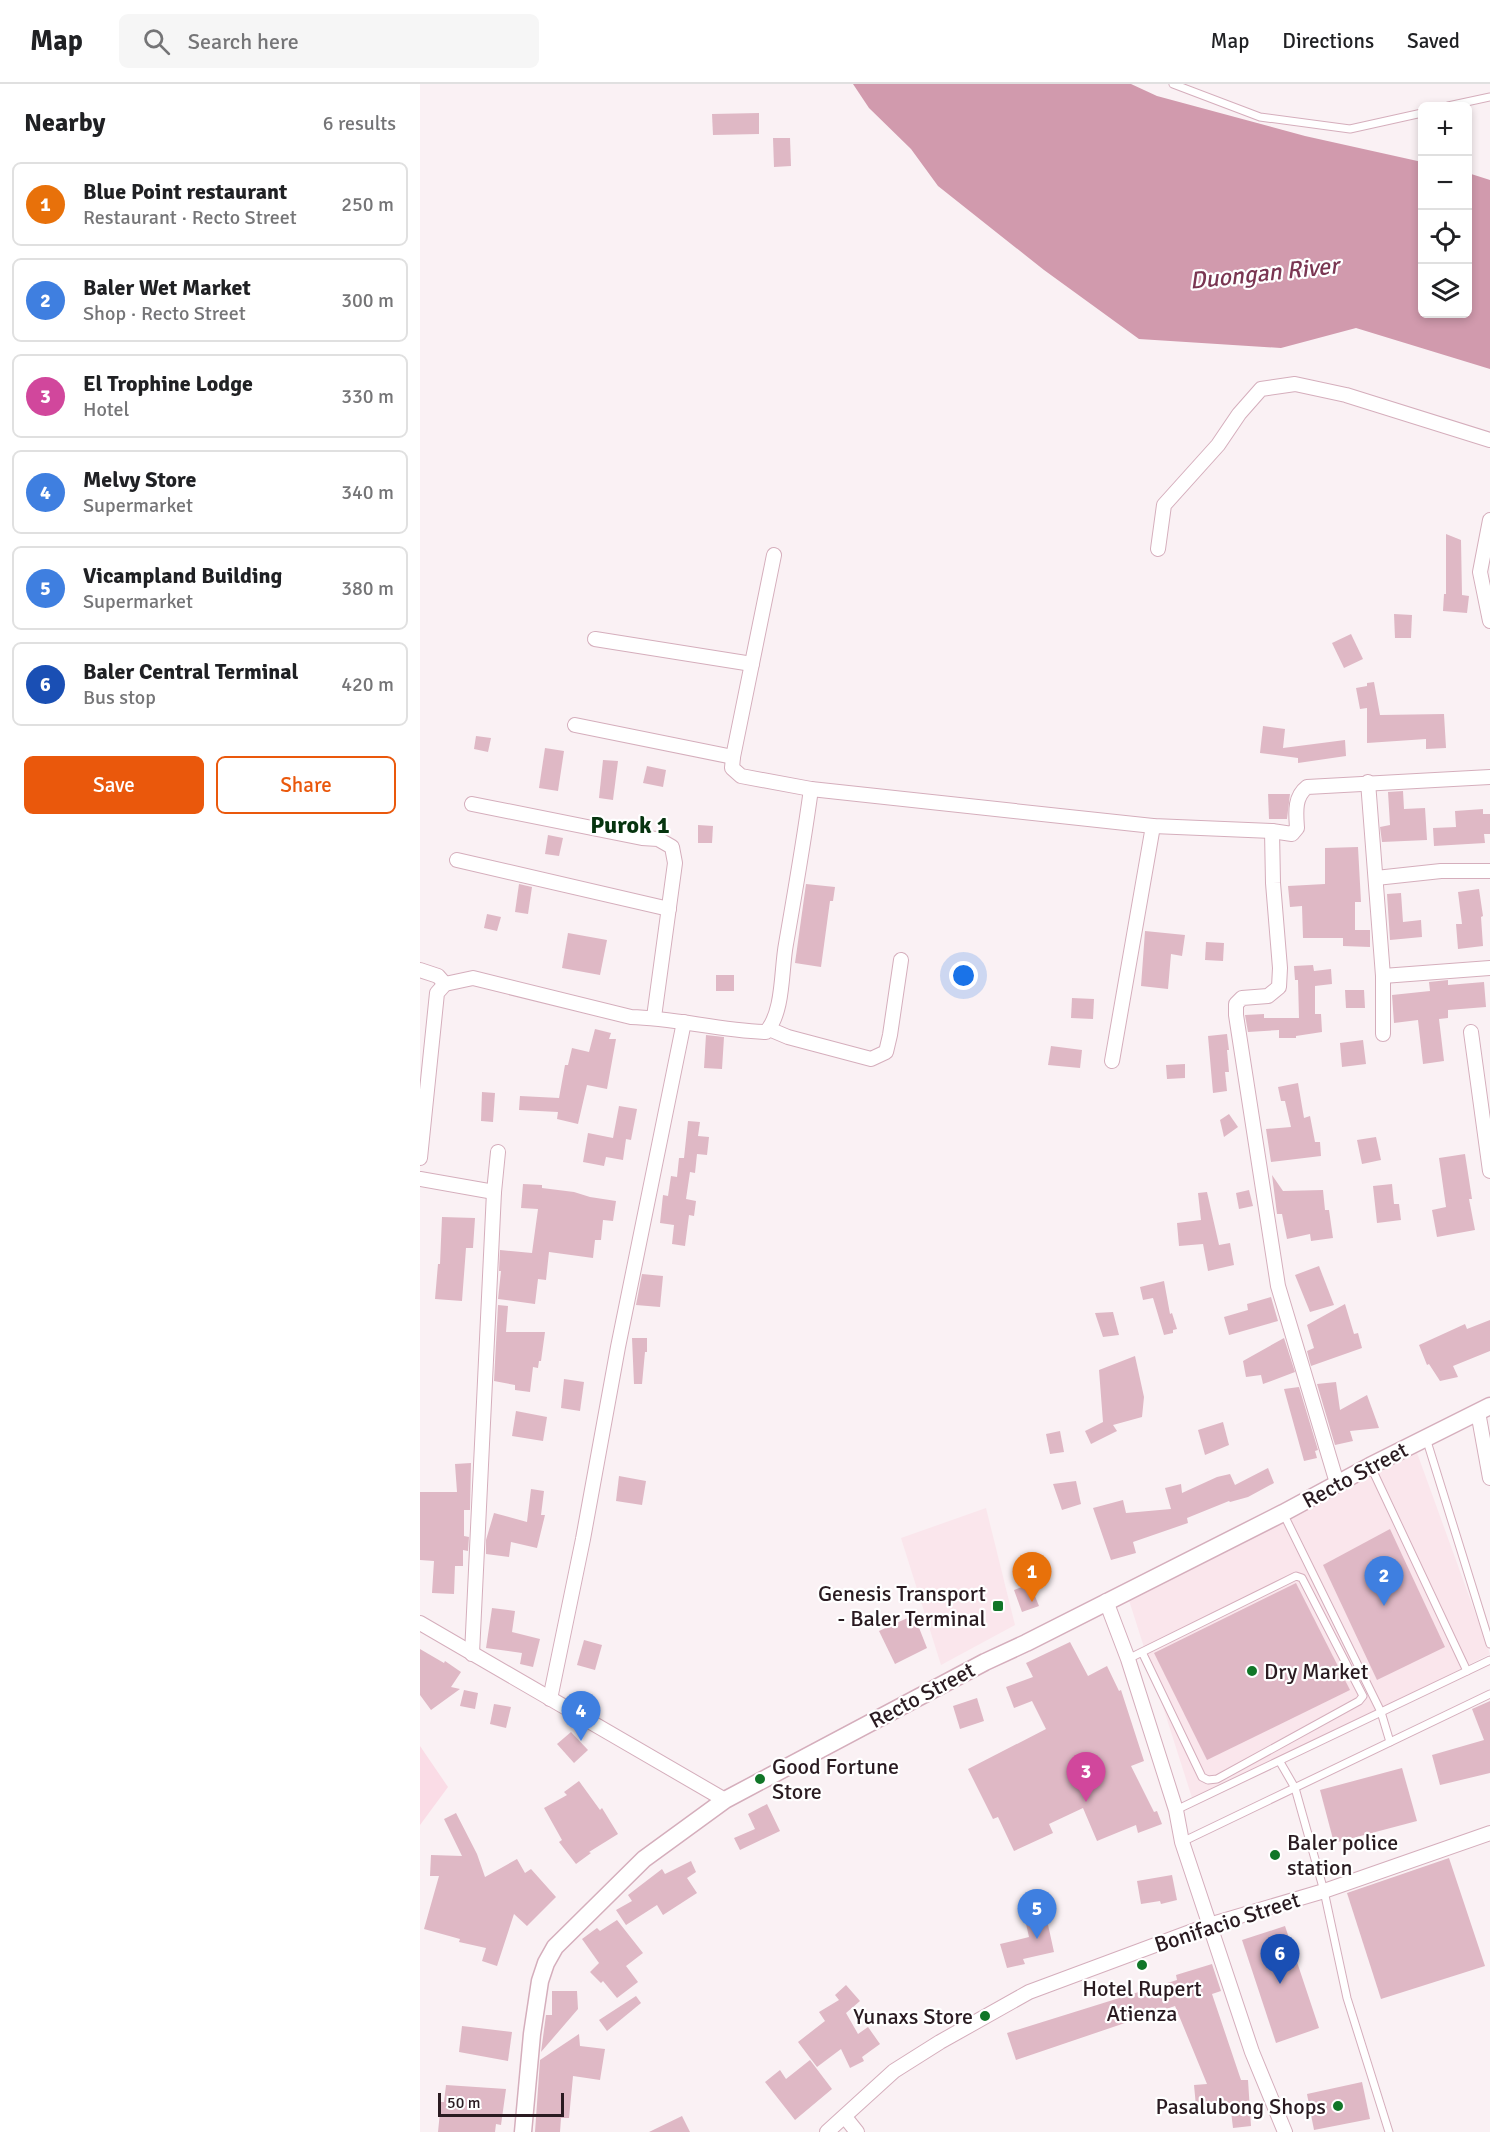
<!DOCTYPE html>
<meta charset="utf-8">
<style>
body{margin:0;font-family:Signika,sans-serif;background:#f6f6f6;color:#202124}
.controls{position:absolute;right:18px;top:18px;display:grid;overflow:hidden;border-radius:9px;box-shadow:0 3px 9px #0003}
.controls button{width:54px;height:54px;display:grid;place-items:center;padding:0;border:0;border-bottom:2px solid #e0e0e0;background:#fff;color:#202124;font:30px sans-serif}
.scale{position:absolute;left:18px;bottom:15px;width:126px;box-sizing:border-box;padding-left:6px;border:3px solid #2a1b21;border-top:0;font-size:16px;line-height:21px;white-space:nowrap;color:#2a1b21;-webkit-text-stroke:4px #fff;paint-order:stroke}
.you{position:absolute;left:544px;top:892px;width:21px;height:21px;margin:-15px;border:4px solid #fff;border-radius:50%;background:#1a73e8;box-shadow:0 0 0 9px #1a73e833}
.badge{display:grid;place-items:center;width:39px;height:39px;border-radius:50%;background:#ea580c;color:#fff;font-size:20px;font-weight:700}
.pin{position:absolute;translate:-50% -50px;filter:drop-shadow(0 2px 3px #0008)}
.pin::after{content:'';position:absolute;top:32px;width:21px;height:18px;background:inherit;clip-path:polygon(0 0,100% 0,50% 100%)}
.list{margin:0;padding:0;list-style:none}
h2{display:flex;justify-content:space-between;align-items:center;height:78px;margin:0;padding:0 24px;font-size:26px}
h2 small{font-size:20px;font-weight:400;color:#757577}
.list li{display:grid;grid-template-columns:39px 1fr auto;gap:18px;align-items:center;box-sizing:border-box;height:84px;margin:0 12px 12px;padding:0 12px;border:2px solid #e0e0e0;border-radius:9px}
.list b{display:block;font-size:22px;white-space:nowrap}
.list p{margin:0;font-size:20px;white-space:nowrap;color:#757577}
.list em{font-size:20px;font-style:normal;color:#757577}
.actions{display:flex;gap:12px;padding:18px 24px}
.actions a{flex:1;padding:14px 0;border:2px solid #ea580c;border-radius:9px;text-align:center;font-size:21px;color:#ea580c}
.actions .main{background:#ea580c;color:#fff}
.icon{flex:none;width:33px;height:33px;fill:none;stroke:currentColor;stroke-width:2;stroke-linecap:round;stroke-linejoin:round}
.map{position:relative;flex:none;width:1070px;height:2048px;overflow:hidden}
header{display:flex;align-items:center;gap:36px;box-sizing:border-box;height:84px;padding:0 30px;background:#fff;border-bottom:2px solid #e0e0e0}
header strong{font-size:28px}
nav{display:flex;gap:33px;margin-inline-start:auto;font-size:21px}
.search{width:420px;height:54px;background:#f6f6f6;display:flex;align-items:center;gap:15px;box-sizing:border-box;padding:0 21px;border-radius:9px;color:#757577;font-size:22px}
main{display:flex}
aside{flex:1;background:#fff}
.map>svg:first-child{display:block}
</style>
<header>
<strong>Map</strong>
<div class="search"><svg class="icon" aria-label="search" viewBox="0 0 24 24"><circle cx="10" cy="10" r="6"/><path d="M15 15l6 6"/></svg>Search here</div>
<nav><a>Map</a><a>Directions</a><a>Saved</a></nav>
</header>
<main>
<aside>
<h2>Nearby<small>6 results</small></h2>
<ul class="list">
<li><span class="badge" style="background:#e8710a">1</span><div><b>Blue Point restaurant</b><p>Restaurant · Recto Street</p></div><em>250 m</em></li>
<li><span class="badge" style="background:#3f7fe0">2</span><div><b>Baler Wet Market</b><p>Shop · Recto Street</p></div><em>300 m</em></li>
<li><span class="badge" style="background:#d1479c">3</span><div><b>El Trophine Lodge</b><p>Hotel</p></div><em>330 m</em></li>
<li><span class="badge" style="background:#3f7fe0">4</span><div><b>Melvy Store</b><p>Supermarket</p></div><em>340 m</em></li>
<li><span class="badge" style="background:#3f7fe0">5</span><div><b>Vicampland Building</b><p>Supermarket</p></div><em>380 m</em></li>
<li><span class="badge" style="background:#1a4fb4">6</span><div><b>Baler Central Terminal</b><p>Bus stop</p></div><em>420 m</em></li>
</ul>
<div class="actions"><a class="main">Save</a><a>Share</a></div>
</aside>
<div class="map">
<svg width="1070" height="2048" viewBox="0 0 1070 2048">
<rect width="100%" height="100%" fill="#faf1f4"/>
<g fill="#fae6ec">
<polygon points="996,1366 1070,1570 774,1720 707,1510"/>
<polygon points="566,1424 595,1541 521,1581 481,1454"/>
</g>
<polygon fill="#fadce6" points="0,1662 28,1703 0,1741"/>
<polygon fill="#d19aad" points="433,0 711,0 737,12 885,52 1002,78 1002,230 1048,230 1048,89 1070,96 1070,285 936,244 861,264 719,255 624,186 518,102 491,65 449,24"/>
<g fill="#dfb8c5">
<polygon points="339,29 339,50 293,51 292,30"/>
<polygon points="353,54 370,54 371,82 354,83"/>
<polygon points="1026,450 1041,456 1042,511 1049,512 1047,529 1023,527 1024,510 1026,510"/>
<polygon points="974,530 992,531 991,554 975,554"/>
<polygon points="931,550 943,575 924,584 912,559"/>
<polygon points="954,598 960,631 1024,630 1026,664 1006,665 1006,655 947,659 947,624 940,625 936,604 947,602 947,599"/>
<polygon points="843,642 865,645 863,664 925,656 926,672 878,679 878,674 840,669"/>
<polygon points="56,652 71,654 68,668 54,665"/>
<polygon points="125,664 144,667 138,707 119,704"/>
<polygon points="183,676 198,677 193,716 179,714"/>
<polygon points="227,682 246,686 243,703 223,699"/>
<polygon points="983,707 984,725 1005,724 1007,756 962,758 960,743 970,741 968,708"/>
<polygon points="848,710 870,710 867,735 849,735"/>
<polygon points="1063,725 1063,730 1070,730 1070,750 1064,750 1065,759 1014,762 1013,744 1036,743 1035,727"/>
<polygon points="278,741 293,742 292,759 278,759"/>
<polygon points="128,751 143,754 139,772 125,770"/>
<polygon points="938,763 941,818 935,818 935,846 950,846 950,863 923,862 923,854 883,854 882,822 870,823 868,802 905,800 905,764"/>
<polygon points="99,800 112,803 108,830 95,828"/>
<polygon points="386,800 415,803 413,817 410,817 401,883 375,879"/>
<polygon points="1059,805 1063,832 1061,833 1063,862 1038,865 1036,840 1042,840 1038,808"/>
<polygon points="981,809 983,838 1001,836 1002,853 970,856 967,810"/>
<polygon points="67,830 81,833 77,847 64,844"/>
<polygon points="725,847 765,851 762,872 751,870 748,905 721,902"/>
<polygon points="148,849 187,856 180,891 142,884"/>
<polygon points="786,858 804,859 803,877 785,876"/>
<polygon points="893,881 894,887 911,885 912,900 895,902 895,930 901,930 902,948 876,952 876,954 859,954 859,946 828,948 825,931 844,930 844,934 879,934 878,896 875,896 874,882"/>
<rect x="296" y="891" width="18" height="16"/>
<polygon points="1028,896 1028,901 1064,898 1066,923 1028,926 1028,934 1019,935 1024,977 1003,980 998,936 974,939 972,911 1010,907 1009,898"/>
<polygon points="925,906 944,906 945,924 926,924"/>
<polygon points="652,914 674,915 673,935 651,934"/>
<polygon points="175,945 191,949 189,955 196,955 187,1005 167,1001 158,1040 137,1035 138,1028 99,1026 100,1012 139,1014 145,981 148,981 152,964 169,968"/>
<polygon points="807,950 809,966 807,966 809,988 805,988 807,1007 793,1009 788,952"/>
<polygon points="286,951 304,953 302,985 284,984"/>
<polygon points="943,956 946,980 922,983 920,959"/>
<polygon points="631,962 662,966 660,984 628,981"/>
<polygon points="765,980 765,994 747,995 746,981"/>
<polygon points="878,999 884,1034 890,1032 895,1058 900,1058 901,1072 851,1078 846,1045 871,1043 865,1017 861,1017 858,1003"/>
<polygon points="62,1008 75,1009 73,1038 61,1037"/>
<polygon points="199,1022 217,1025 211,1056 206,1055 203,1076 186,1073 184,1082 163,1078 168,1049 193,1054"/>
<polygon points="809,1030 818,1043 804,1053 800,1036"/>
<polygon points="268,1037 280,1038 278,1052 289,1053 287,1071 277,1070 275,1089 270,1088 266,1115 276,1117 274,1132 269,1131 265,1162 252,1160 254,1141 240,1139 243,1111 248,1112 251,1092 257,1093 259,1074 264,1074"/>
<polygon points="956,1053 961,1076 942,1080 937,1056"/>
<polygon points="1045,1070 1052,1115 1049,1115 1055,1146 1017,1153 1012,1126 1026,1123 1019,1074"/>
<polygon points="852,1091 863,1107 903,1106 905,1126 909,1126 913,1154 891,1157 890,1150 867,1155 862,1130 857,1130"/>
<polygon points="103,1100 122,1101 122,1104 154,1108 170,1113 196,1117 193,1137 183,1136 181,1156 175,1156 173,1174 129,1168 126,1196 118,1195 115,1220 78,1215 81,1187 79,1187 80,1166 112,1169 118,1125 101,1124"/>
<polygon points="972,1100 974,1120 979,1120 981,1136 957,1139 953,1102"/>
<polygon points="829,1106 833,1122 819,1125 816,1109"/>
<polygon points="787,1108 799,1161 810,1159 814,1181 788,1187 783,1160 759,1162 757,1139 781,1136 778,1109"/>
<polygon points="22,1133 55,1134 53,1164 46,1164 42,1217 15,1215 18,1180 20,1180"/>
<polygon points="899,1182 914,1221 890,1228 875,1191"/>
<polygon points="222,1190 243,1192 240,1223 216,1221"/>
<polygon points="744,1197 750,1230 752,1229 757,1245 753,1246 753,1249 744,1251 733,1214 723,1216 720,1203"/>
<polygon points="851,1213 858,1237 809,1251 804,1233 828,1226 827,1220"/>
<polygon points="925,1220 934,1250 938,1249 942,1264 891,1282 887,1267 894,1264 887,1241"/>
<polygon points="78,1221 88,1222 86,1248 125,1248 121,1277 119,1277 118,1284 113,1283 110,1308 95,1306 95,1301 74,1297"/>
<polygon points="693,1228 699,1251 683,1253 675,1229"/>
<polygon points="1070,1236 1070,1267 1033,1282 1038,1293 1020,1297 1009,1280 1007,1281 999,1261 1045,1240 1047,1245"/>
<polygon points="212,1254 227,1254 227,1268 225,1268 222,1300 214,1300"/>
<polygon points="864,1254 875,1288 843,1300 841,1291 826,1293 823,1277"/>
<polygon points="715,1272 724,1313 722,1333 693,1341 697,1347 671,1360 665,1347 683,1338 679,1286"/>
<polygon points="144,1295 164,1298 160,1327 141,1324"/>
<polygon points="916,1298 920,1326 947,1311 959,1344 930,1347 933,1357 915,1361 897,1300"/>
<polygon points="879,1303 898,1366 895,1367 897,1374 884,1377 864,1305"/>
<polygon points="96,1327 127,1333 123,1357 92,1352"/>
<polygon points="803,1338 809,1361 785,1371 778,1346"/>
<polygon points="640,1347 644,1368 630,1370 626,1350"/>
<polygon points="51,1379 50,1426 44,1426 44,1452 49,1453 48,1467 43,1466 43,1482 35,1482 34,1510 12,1509 14,1477 0,1476 0,1408 37,1408 35,1380"/>
<polygon points="848,1384 854,1399 828,1413 810,1418 809,1417 767,1434 768,1439 713,1458 716,1469 691,1476 673,1424 703,1416 706,1429 751,1425 745,1404 761,1400 762,1409 797,1393 810,1390 815,1401"/>
<polygon points="199,1392 226,1397 222,1421 196,1417"/>
<polygon points="656,1397 661,1420 642,1426 633,1400"/>
<polygon points="111,1405 124,1407 121,1431 125,1431 117,1464 91,1458 89,1473 66,1470 66,1456 74,1429 107,1438"/>
<polygon points="970,1445 1025,1563 957,1596 903,1481"/>
<polygon points="876,1499 930,1606 787,1676 734,1569"/>
<polygon points="610,1500 619,1522 602,1528 594,1506"/>
<polygon points="72,1524 95,1527 92,1548 120,1555 113,1583 100,1580 102,1569 66,1564"/>
<polygon points="494,1531 507,1564 475,1580 459,1547"/>
<polygon points="164,1556 182,1561 175,1586 157,1581"/>
<polygon points="650,1558 668,1592 687,1582 699,1607 701,1606 724,1677 711,1682 734,1728 737,1727 742,1740 718,1749 716,1741 677,1757 663,1724 629,1740 633,1749 594,1767 578,1733 573,1735 548,1685 626,1645 612,1617 594,1624 586,1603 613,1593 606,1579"/>
<polygon points="0,1565 24,1579 25,1577 41,1588 31,1603 40,1605 11,1626 0,1611"/>
<polygon points="44,1606 58,1609 55,1625 40,1622"/>
<polygon points="557,1614 564,1637 540,1645 533,1622"/>
<polygon points="1070,1617 1070,1689 1020,1701 1012,1671 1064,1656 1052,1625"/>
<polygon points="74,1620 91,1623 86,1644 70,1640"/>
<polygon points="151,1648 168,1666 154,1679 137,1660"/>
<polygon points="982,1684 997,1737 914,1759 900,1706"/>
<polygon points="159,1697 180,1726 182,1724 198,1750 169,1768 171,1769 156,1780 139,1758 142,1756 124,1724 147,1711 144,1708"/>
<polygon points="347,1720 360,1747 320,1766 314,1754 335,1745 328,1730"/>
<polygon points="36,1729 57,1770 65,1793 97,1775 105,1789 111,1785 136,1813 107,1842 94,1830 77,1882 62,1877 66,1864 39,1858 40,1855 4,1845 19,1792 10,1792 11,1771 42,1772 24,1735"/>
<polygon points="1029,1774 1065,1882 961,1915 927,1809"/>
<polygon points="271,1777 276,1788 267,1794 277,1809 243,1831 237,1821 206,1841 196,1826 212,1817 208,1811 242,1785 245,1790"/>
<polygon points="752,1791 757,1816 741,1820 740,1817 721,1820 717,1797"/>
<polygon points="625,1827 634,1868 603,1875 605,1880 587,1884 580,1860 609,1853 604,1831"/>
<polygon points="197,1836 223,1869 206,1882 218,1898 197,1914 183,1897 181,1899 170,1888 179,1879 162,1855 177,1844 180,1847"/>
<polygon points="865,1842 899,1944 856,1959 822,1856"/>
<polygon points="792,1880 801,1907 792,1910 821,1996 828,1996 831,2042 813,2044 810,2019 776,2022 774,2001 787,2000 755,1922 596,1976 587,1949 757,1896 756,1891"/>
<polygon points="426,1901 440,1917 426,1929 438,1950 448,1943 460,1960 442,1973 444,1977 430,1984 421,1965 397,1983 378,1958 405,1937 399,1928 419,1916 415,1911"/>
<polygon points="132,1907 157,1907 158,1925 121,1968 126,1931 132,1931"/>
<polygon points="216,1912 221,1919 187,1947 179,1936"/>
<polygon points="42,1942 92,1948 88,1977 39,1968"/>
<polygon points="159,1950 160,1962 185,1965 180,1996 153,1992 149,2034 141,2034 140,2048 115,2048 120,1976"/>
<polygon points="390,1976 412,2005 375,2036 345,1998 360,1986 366,1995"/>
<polygon points="942,1998 950,2035 894,2046 887,2010"/>
<polygon points="26,2001 86,2005 81,2041 76,2040 75,2048 18,2048 21,2018 24,2018"/>
<polygon points="262,2032 270,2048 229,2048"/>
</g>
<g fill="none" stroke-linecap="round" stroke-linejoin="round">
<g stroke="#d5aebc" stroke-width="9">
<g id="service">
<polyline points="753,0 840,33 930,45 1002,29"/>
<polyline points="1028,22 1070,13"/>
<polyline points="1006,1354 1070,1560"/>
<polyline points="951,1383 1047,1587"/>
<polyline points="863,1429 961,1628 970,1658"/>
<polyline points="708,1575 722,1568 876,1492 882,1494 943,1612 939,1617 797,1695 788,1696 782,1693 722,1568"/>
<polyline points="860,1678 875,1704 904,1807 927,1914 969,2048"/>
<polyline points="756,1726 1070,1576"/>
<polyline points="762,1758 1070,1610"/>
</g>
</g>
<g stroke="#d5aebc" stroke-width="16">
<g id="minor">
<polyline points="1070,436 1060,488 1070,537"/>
<polyline points="738,465 744,421 798,361 819,330 841,305 875,300 926,311 1070,356"/>
<path d="M 354,471 L 313,673 L 312,684 L 321,692 L 391,705 L 733,742 L 852,747 L 872,750 L 877,744 C 876,729 874,713 887,703 L 1070,693"/>
<polyline points="175,555 332,580"/>
<polyline points="155,641 313,673"/>
<polyline points="948,698 963,892 963,950"/>
<polyline points="52,720 222,754 238,755 252,763 255,779 234,933"/>
<polyline points="852,747 853,799 860,884 859,903 848,912 822,914 816,920 816,931 858,1202 917,1399"/>
<polyline points="37,776 249,825"/>
<polyline points="956,794 1021,787 1070,787"/>
<polyline points="0,886 18,892 25,900"/>
<polyline points="963,892 1070,884"/>
<polyline points="349,945 368,953 451,975 466,968 470,951 481,876"/>
<polyline points="1051,948 1070,1087"/>
<polyline points="692,977 733,742"/>
<path d="M 0,1074 L 17,909 L 25,900 L 53,894 L 211,933 C 256,934 300,947 346,948 C 364,928 361,886 366,860 C 375,808 384,757 391,705"/>
<polyline points="0,1095 74,1108"/>
<polyline points="1058,1328 1070,1394"/>
<polyline points="686,1517 708,1575 756,1726 762,1758 832,1968 865,2048"/>
<polyline points="0,1539 305,1716"/>
<polyline points="52,1570 74,1108 78,1068"/>
<polyline points="130,1615 163,1455 198,1263 264,938"/>
<polyline points="425,2033 437,2048"/>
<polyline points="407,2048 474,1987 520,1958 609,1908 789,1841 904,1807 1070,1749"/>
</g>
</g>
<g stroke="#d5aebc" stroke-width="19">
<polyline id="tertiary" points="103,2048 112,1950 120,1897 126,1879 135,1863 224,1775 305,1716 565,1578 606,1559 863,1429 950,1382 1070,1322"/>
</g>
<use href="#service" stroke="#fff" stroke-width="7"/>
<use href="#minor" stroke="#fff" stroke-width="14"/>
<use href="#tertiary" stroke="#fff" stroke-width="16"/>
</g>
<g fill="#117628" stroke="#fff" stroke-width="2">
<rect x="572" y="1516" width="12" height="12" rx="3"/>
<circle cx="832" cy="1587" r="6"/>
<circle cx="340" cy="1695" r="6"/>
<circle cx="855" cy="1771" r="6"/>
<circle cx="722" cy="1881" r="6"/>
<circle cx="565" cy="1932" r="6"/>
<circle cx="918" cy="2022" r="6"/>
</g>
<g text-anchor="middle" dominant-baseline="central" stroke-width="4.5" stroke-linejoin="round" paint-order="stroke">
<g font-size="22" fill="#2a1b21" stroke="#fff">
<text transform="translate(935 1391) rotate(-28)">Recto Street</text>
<text transform="translate(502 1611) rotate(-28)">Recto Street</text>
<text transform="translate(807 1838) rotate(-18)">Bonifacio Street</text>
</g>
<g font-size="22" fill="#2a1b21" stroke="#fff" text-anchor="end">
<text x="566" y="1509">Genesis Transport<tspan x="566" dy="25">- Baler Terminal</tspan></text>
<text x="844" y="1587" text-anchor="start">Dry Market</text>
<text x="352" y="1682" text-anchor="start">Good Fortune<tspan x="352" dy="25">Store</tspan></text>
<text x="867" y="1758" text-anchor="start">Baler police<tspan x="867" dy="25">station</tspan></text>
<text x="722" y="1904" text-anchor="middle">Hotel Rupert<tspan x="722" dy="25">Atienza</tspan></text>
<text x="553" y="1932">Yunaxs Store</text>
<text x="906" y="2022">Pasalubong Shops</text>
</g>
<g font-size="24" font-style="italic" fill="#7a3652" stroke="#fff">
<text transform="translate(844 189) rotate(-6)">Duongan River</text>
</g>
<g font-size="24" font-weight="bold" fill="#06340f" stroke="#fff">
<text x="210" y="741">Purok 1</text>
</g>
</g>
</svg>
<div class="controls">
<button>+</button>
<button>−</button>
<button><svg class="icon" aria-label="locate" viewBox="0 0 24 24"><circle cx="12" cy="12" r="6"/><path d="M12 2v4M12 18v4M2 12h4M18 12h4"/></svg></button>
<button><svg class="icon" aria-label="layers" viewBox="0 0 24 24"><path d="M12 4l9 5-9 5-9-5zM3 14l9 5 9-5"/></svg></button>
</div>
<div class="scale">50 m</div>
<div class="you"></div>
<div class="pin badge" style="left:612px;top:1518px;background:#e8710a">1</div>
<div class="pin badge" style="left:964px;top:1522px;background:#3f7fe0">2</div>
<div class="pin badge" style="left:666px;top:1718px;background:#d1479c">3</div>
<div class="pin badge" style="left:161px;top:1657px;background:#3f7fe0">4</div>
<div class="pin badge" style="left:617px;top:1855px;background:#3f7fe0">5</div>
<div class="pin badge" style="left:860px;top:1900px;background:#1a4fb4">6</div>
</div>
</main>
